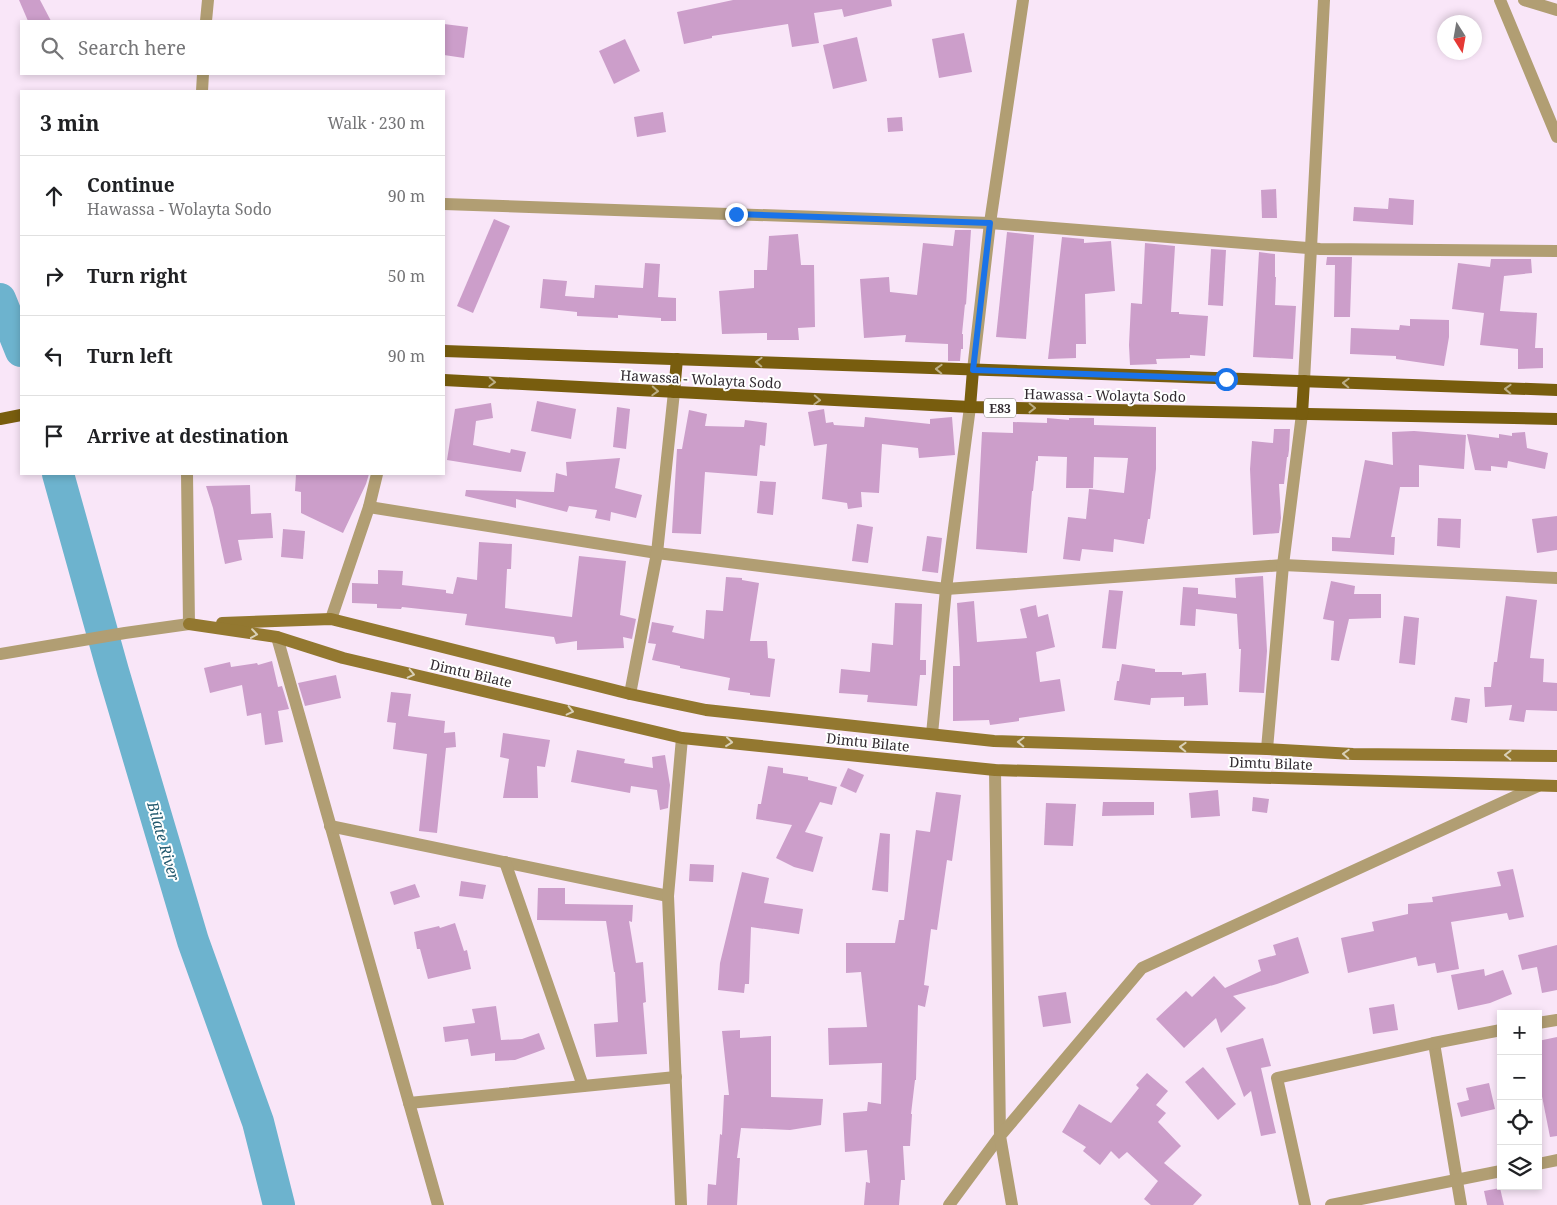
<!DOCTYPE html>
<meta charset="utf-8">
<style>
body{margin:0;font-family:"Noto Serif",serif;background:#f6f6f6;color:#202124}
.controls{position:absolute;right:15px;bottom:15px;display:grid;overflow:hidden;border-radius:0px;box-shadow:0 2px 8px #0003}
.controls button{width:45px;height:45px;display:grid;place-items:center;padding:0;border:0;border-bottom:1px solid #e0e0e0;background:#fff;color:#202124;font:25px sans-serif}
.compass{position:absolute;left:1437px;top:15px;width:45px;height:45px;border-radius:50%;background:#fff;box-shadow:0 2px 8px #0003;rotate:169deg}
.stop{position:absolute;width:15px;height:15px;margin:-11px;border:4px solid #1a73e8;border-radius:50%;background:#fff}
.stop.end{background:#1a73e8;border-color:#fff;box-shadow:0 1px 5px #0008}
.list{margin:0;padding:0;list-style:none}
h2{display:flex;justify-content:space-between;align-items:center;height:65px;margin:0;padding:0 20px;font-size:21px}
h2 small{font-size:16px;font-weight:400;color:#757577}
.list li{display:grid;grid-template-columns:32px 1fr auto;gap:15px;align-items:center;box-sizing:border-box;height:80px;padding:0 20px;border-top:1px solid #e0e0e0}
.list b{display:block;font-size:19px;white-space:nowrap}
.list p{margin:0;font-size:16px;white-space:nowrap;color:#757577}
.list em{font-size:16px;font-style:normal;color:#757577}
.icon{flex:none;width:28px;height:28px;fill:none;stroke:currentColor;stroke-width:2;stroke-linecap:round;stroke-linejoin:round}
.map{position:relative;flex:none;width:1557px;height:1205px;overflow:hidden}
.search{position:absolute;background:#fff;box-shadow:0 2px 8px #0003;left:20px;top:20px;width:425px;height:55px;display:flex;align-items:center;gap:12px;box-sizing:border-box;padding:0 18px;border-radius:0px;color:#757577;font-size:19px}
.panel{position:absolute;background:#fff;box-shadow:0 2px 8px #0003;left:20px;top:90px;width:425px;height:385px;border-radius:0px}
.map>svg:first-child{display:block}
</style>
<div class="map">
<svg width="1557" height="1205" viewBox="0 0 1557 1205">
<rect width="100%" height="100%" fill="#f9e6f8"/>
<g fill="none" stroke-linecap="round" stroke-linejoin="round">
<g stroke="#6db3ce" stroke-width="32">
<polyline points="0,299 21,351"/>
<polyline points="58,474 113,671 193,941 258,1122 279,1205"/>
</g>
</g>
<g fill="#cc9eca">
<polygon points="19,0 40,0 51,21 28,21"/>
<polygon points="733,0 891,0 892,6 844,17 842,9 814,13 819,43 792,47 788,24 712,36 712,38 684,44 677,12"/>
<polygon points="444,24 468,27 464,58 444,55"/>
<polygon points="964,33 972,72 939,78 932,39"/>
<polygon points="857,37 867,81 833,89 823,45"/>
<polygon points="625,39 640,71 614,84 599,51"/>
<polygon points="663,112 666,132 637,137 634,117"/>
<polygon points="902,117 903,131 888,132 887,118"/>
<polygon points="1276,189 1277,218 1262,218 1261,190"/>
<polygon points="1389,198 1414,200 1413,225 1353,221 1354,207 1388,209"/>
<polygon points="494,219 510,226 473,313 457,306"/>
<polygon points="955,230 971,230 966,305 965,304 962,334 963,334 963,349 961,349 960,361 948,361 948,344 905,342 906,335 864,338 860,279 889,277 890,292 917,295 923,243 953,246"/>
<polygon points="1007,232 1034,235 1026,339 996,337"/>
<polygon points="798,234 801,265 814,265 815,327 798,328 799,340 767,340 767,333 722,334 719,291 754,288 754,270 767,270 769,236"/>
<polygon points="1062,237 1084,239 1084,243 1111,241 1115,291 1085,294 1086,344 1076,344 1076,358 1048,359"/>
<polygon points="1145,243 1175,246 1171,312 1179,312 1179,314 1208,316 1205,356 1190,355 1190,358 1156,359 1157,364 1130,365 1129,345 1131,303 1142,304"/>
<polygon points="1211,249 1226,250 1223,306 1208,305"/>
<polygon points="1259,252 1275,254 1275,277 1276,277 1275,305 1296,306 1293,359 1253,357"/>
<polygon points="1327,257 1352,257 1350,317 1334,317 1335,265 1326,265"/>
<polygon points="1491,259 1531,259 1532,273 1504,276 1500,311 1537,313 1535,348 1543,348 1543,368 1518,369 1518,349 1480,345 1484,313 1452,309 1458,263 1490,267"/>
<polygon points="645,263 660,264 658,297 676,298 676,321 661,321 661,318 618,315 618,318 577,316 577,312 540,308 543,279 567,281 565,296 594,298 595,285 643,288"/>
<polygon points="1410,319 1449,320 1449,337 1444,366 1396,359 1396,356 1350,354 1351,328 1399,330 1400,325 1410,326"/>
<polygon points="537,401 576,409 571,439 531,431"/>
<polygon points="491,403 493,418 476,421 473,445 510,453 511,449 526,452 521,472 447,460 455,409"/>
<polygon points="617,407 630,409 626,449 613,447"/>
<polygon points="824,409 826,423 833,422 834,425 864,427 865,417 930,424 930,419 952,417 955,455 919,458 918,448 882,444 879,493 861,492 862,507 848,509 847,503 822,499 827,444 814,446 808,412"/>
<polygon points="689,410 707,414 705,426 744,427 745,420 767,423 765,446 760,445 757,476 705,472 701,534 672,533 677,449 682,449"/>
<polygon points="1047,418 1069,420 1069,418 1094,418 1094,425 1156,427 1156,469 1150,519 1148,519 1144,544 1114,539 1113,552 1082,549 1080,561 1063,559 1068,517 1086,519 1089,489 1124,493 1128,458 1094,457 1093,488 1066,488 1067,457 1038,456 1038,461 1036,461 1033,491 1032,491 1027,553 976,549 982,432 1013,433 1013,422 1047,423"/>
<polygon points="1274,429 1290,429 1289,450 1288,457 1287,457 1284,484 1279,484 1281,518 1279,533 1253,535 1250,469 1252,441 1273,443"/>
<polygon points="1414,431 1466,435 1464,469 1419,465 1419,487 1400,487 1391,537 1395,537 1394,555 1332,551 1332,537 1350,538 1365,460 1393,465 1392,432"/>
<polygon points="1525,432 1527,448 1548,453 1545,469 1508,461 1507,468 1491,466 1491,471 1475,470 1467,434 1499,438 1499,434 1512,436 1512,433"/>
<polygon points="620,458 615,488 642,495 636,518 611,512 610,521 595,518 597,510 569,506 567,512 516,499 516,508 465,496 466,490 554,492 556,473 567,476 566,462"/>
<polygon points="296,474 369,474 366,484 343,533 301,513 301,492 295,491"/>
<polygon points="760,481 776,482 773,515 757,513"/>
<polygon points="250,485 251,514 271,513 273,538 238,540 242,560 225,564 213,508 206,486"/>
<polygon points="1557,516 1557,550 1537,553 1532,519"/>
<polygon points="1438,518 1461,519 1460,548 1437,546"/>
<polygon points="857,524 873,527 868,563 852,561"/>
<polygon points="283,529 305,531 303,559 281,557"/>
<polygon points="927,536 942,538 938,573 922,571"/>
<polygon points="479,542 512,544 511,569 507,569 505,608 572,617 579,556 626,561 620,615 636,619 632,639 623,637 624,648 577,650 577,641 556,644 554,637 465,625 467,614 402,607 401,609 377,608 377,604 352,603 352,583 378,584 378,570 403,571 402,585 446,590 446,593 453,594 457,577 477,580"/>
<polygon points="1263,576 1267,651 1264,693 1239,692 1241,649 1239,649 1237,614 1196,609 1195,626 1180,625 1183,587 1198,588 1198,594 1236,598 1235,578"/>
<polygon points="726,577 742,578 742,580 759,583 750,641 767,641 768,658 775,659 770,697 750,695 750,693 728,690 730,678 680,668 680,666 652,660 656,644 648,643 652,622 674,626 672,632 704,639 706,610 723,611"/>
<polygon points="1331,581 1355,586 1354,594 1381,594 1381,618 1349,619 1339,661 1331,660 1334,621 1323,619"/>
<polygon points="1109,590 1123,591 1116,649 1102,648"/>
<polygon points="1506,596 1537,600 1530,658 1544,659 1543,682 1557,683 1557,711 1526,710 1524,722 1509,720 1512,705 1485,707 1484,687 1491,687 1494,662 1497,662"/>
<polygon points="974,601 977,642 1027,638 1020,609 1036,605 1038,617 1048,614 1055,647 1036,652 1040,682 1060,679 1065,711 1019,718 1019,721 990,725 989,720 953,721 953,666 960,666 957,603"/>
<polygon points="895,603 922,604 920,660 926,660 926,675 920,675 917,706 867,702 868,695 839,693 841,669 870,672 872,643 893,645"/>
<polygon points="1404,616 1419,618 1415,665 1399,663"/>
<polygon points="272,661 278,687 282,686 289,709 278,711 283,742 265,745 261,713 247,716 242,685 210,693 204,668 230,662 231,667 257,663 258,665"/>
<polygon points="1122,664 1155,669 1155,672 1182,672 1182,675 1206,673 1208,705 1184,706 1184,697 1151,698 1150,705 1114,700 1117,681 1119,681"/>
<polygon points="336,675 341,698 305,706 298,683"/>
<polygon points="391,692 411,694 408,716 445,721 444,733 455,732 456,747 446,748 437,833 419,831 427,754 393,749 396,723 387,722"/>
<polygon points="1455,697 1470,699 1467,723 1451,720"/>
<polygon points="503,733 550,740 545,767 537,766 538,798 503,798 509,759 500,757"/>
<polygon points="577,750 625,759 624,763 653,768 652,757 665,755 670,785 668,808 660,810 657,790 631,786 630,793 571,782"/>
<polygon points="768,766 783,768 783,773 808,777 808,780 837,787 832,805 820,802 805,832 823,837 813,872 794,867 776,858 792,825 756,819 758,804 761,804"/>
<polygon points="848,768 864,775 856,793 840,786"/>
<polygon points="1218,790 1220,816 1191,818 1189,793"/>
<polygon points="936,792 961,795 952,861 947,860 937,930 931,929 924,985 929,986 925,1007 918,1005 916,1080 915,1080 911,1114 912,1114 910,1146 903,1146 905,1180 901,1180 899,1205 864,1205 866,1182 870,1183 867,1150 845,1152 843,1113 867,1111 868,1102 881,1104 882,1063 829,1065 828,1028 867,1027 861,972 846,973 846,943 895,943 899,920 904,920 916,830 930,832"/>
<polygon points="1253,797 1269,799 1267,813 1252,811"/>
<polygon points="1103,802 1154,802 1154,815 1102,816"/>
<polygon points="1046,803 1076,804 1073,846 1044,845"/>
<polygon points="880,833 890,834 888,892 872,890"/>
<polygon points="690,864 714,865 713,882 689,881"/>
<polygon points="1513,869 1524,917 1509,920 1507,913 1451,922 1459,969 1437,973 1435,963 1418,966 1416,957 1348,973 1341,938 1374,931 1372,922 1408,914 1408,904 1433,902 1432,897 1501,886 1497,872"/>
<polygon points="742,872 769,878 764,903 803,909 799,934 751,927 749,984 745,984 744,993 718,990 720,963"/>
<polygon points="461,881 486,885 483,899 459,896"/>
<polygon points="415,884 420,897 394,905 390,892"/>
<polygon points="538,888 565,888 565,904 633,905 632,922 629,921 636,963 643,962 646,1002 643,1003 647,1054 596,1057 594,1024 618,1022 615,972 614,972 606,921 537,920"/>
<polygon points="455,923 464,951 467,950 471,969 428,979 420,949 417,949 414,932 439,926 440,928"/>
<polygon points="1298,937 1309,973 1277,984 1233,996 1246,1008 1221,1033 1216,1018 1184,1048 1156,1019 1186,991 1192,997 1214,976 1225,988 1261,971 1258,960 1276,955 1273,945"/>
<polygon points="1557,945 1557,990 1542,993 1537,967 1522,970 1518,955"/>
<polygon points="1484,969 1485,976 1503,970 1512,994 1490,1003 1458,1010 1451,975"/>
<polygon points="1066,992 1071,1023 1043,1027 1038,996"/>
<polygon points="1394,1004 1398,1030 1373,1034 1369,1008"/>
<polygon points="496,1006 501,1040 522,1039 539,1033 545,1049 515,1060 495,1061 495,1053 471,1056 468,1039 445,1042 443,1027 475,1023 472,1009"/>
<polygon points="740,1030 740,1038 771,1036 771,1097 823,1099 821,1125 790,1130 741,1128 737,1158 740,1158 737,1205 707,1205 708,1184 716,1185 720,1134 722,1135 724,1095 729,1095 722,1031"/>
<polygon points="1557,1037 1557,1136 1550,1137 1538,1076 1538,1041"/>
<polygon points="1263,1038 1271,1066 1261,1068 1276,1133 1261,1136 1251,1091 1244,1097 1226,1048"/>
<polygon points="1203,1067 1236,1104 1218,1120 1185,1082"/>
<polygon points="1147,1073 1168,1091 1156,1105 1166,1113 1158,1122 1181,1146 1164,1163 1202,1195 1193,1205 1151,1205 1144,1199 1158,1181 1127,1152 1119,1159 1111,1151 1100,1165 1083,1151 1086,1147 1062,1132 1079,1104 1111,1123 1139,1088 1136,1085"/>
<polygon points="1489,1083 1495,1109 1461,1117 1457,1103 1469,1100 1466,1088"/>
<polygon points="1500,1188 1504,1205 1487,1205 1484,1191"/>
</g>
<g fill="none" stroke-linecap="round" stroke-linejoin="round">
<g stroke="#b19e73" stroke-width="12">
<polyline points="1500,0 1557,137"/>
<polyline points="1524,0 1557,10"/>
<polyline points="206,21 208,0"/>
<polyline points="202,91 203,74"/>
<polyline points="444,204 990,223 1320,249 1557,251"/>
<polyline points="973,370 990,223 1023,0"/>
<polyline points="1304,381 1324,0"/>
<polyline points="369,507 657,553 946,589 1283,565 1557,578"/>
<polyline points="331,619 369,507 377,474"/>
<polyline points="277,637 438,1205"/>
<polyline points="0,654 125,633 189,624 187,474"/>
<polyline points="630,694 657,553 674,392"/>
<polyline points="932,734 946,589 970,407"/>
<polyline points="1267,749 1283,565 1302,414"/>
<polyline points="330,826 668,896"/>
<polyline points="505,862 583,1086"/>
<polyline points="1538,1023 1557,1020"/>
<polyline points="1434,1043 1461,1205"/>
<polyline points="409,1103 676,1077"/>
<polyline points="1538,1164 1557,1160"/>
<polyline points="681,1205 668,896 682,738"/>
<polyline points="949,1205 1000,1136 995,770"/>
<polyline points="1012,1205 1000,1136 1142,968 1538,786"/>
<polyline points="1305,1205 1277,1078 1434,1043 1501,1030"/>
<polyline points="1331,1205 1501,1171"/>
</g>
<g stroke="#937830" stroke-width="12">
<polyline points="222,623 331,619 630,694 706,710 994,741 1267,749 1353,754 1557,756"/>
<polyline points="189,624 277,637 343,658 682,738 995,770 1557,786"/>
</g>
<g stroke="#785d0e" stroke-width="12">
<polyline points="444,351 1557,390"/>
<polyline points="444,380 970,407 1557,419"/>
<polyline points="674,392 677,359"/>
<polyline points="970,407 973,370"/>
<polyline points="1302,414 1304,381"/>
<polyline points="0,419 21,415"/>
</g>
</g>
<defs><path id="oneway-chevron" d="M-2-3.5L2.5 0L-2 3.5" fill="none" stroke-width="1.6" stroke-linecap="round" stroke-linejoin="round" transform="scale(1.25)"/></defs>
<g stroke="#bcae86">
<use href="#oneway-chevron" transform="translate(759 362) rotate(-178)"/>
<use href="#oneway-chevron" transform="translate(939 369) rotate(-178)"/>
<use href="#oneway-chevron" transform="translate(492 382) rotate(3)"/>
<use href="#oneway-chevron" transform="translate(1346 383) rotate(-178)"/>
<use href="#oneway-chevron" transform="translate(1508 389) rotate(-178)"/>
<use href="#oneway-chevron" transform="translate(655 391) rotate(3)"/>
<use href="#oneway-chevron" transform="translate(817 400) rotate(3)"/>
<use href="#oneway-chevron" transform="translate(1032 408) rotate(1)"/>
</g>
<g stroke="#d9d0b7">
<use href="#oneway-chevron" transform="translate(254 634) rotate(8)"/>
<use href="#oneway-chevron" transform="translate(411 674) rotate(13)"/>
<use href="#oneway-chevron" transform="translate(570 711) rotate(13)"/>
<use href="#oneway-chevron" transform="translate(729 742) rotate(6)"/>
<use href="#oneway-chevron" transform="translate(1021 742) rotate(-178)"/>
<use href="#oneway-chevron" transform="translate(1183 747) rotate(-178)"/>
<use href="#oneway-chevron" transform="translate(1346 754) rotate(-177)"/>
<use href="#oneway-chevron" transform="translate(1508 755) rotate(-179)"/>
</g>
<g fill="none" stroke-linecap="round" stroke-linejoin="round">
<polyline stroke="#1a73e8" stroke-width="6" points="736,214 990,223 973,370 1226,379"/>
</g>
<g text-anchor="middle" dominant-baseline="central" stroke-width="4" stroke-linejoin="round" paint-order="stroke">
<rect fill="#fff" stroke="#706b6f" stroke-width="1" x="984" y="398.5" width="32" height="19" rx="4"/>
<g font-size="12" font-weight="bold" fill="#322b31">
<text x="1000" y="408">E83</text>
</g>
<g font-size="14" fill="#322b31" stroke="#fff">
<text transform="translate(701 379) rotate(3)">Hawassa - Wolayta Sodo</text>
<text transform="translate(1105 395) rotate(1)">Hawassa - Wolayta Sodo</text>
<text transform="translate(471 673) rotate(13)">Dimtu Bilate</text>
<text transform="translate(868 742) rotate(6)">Dimtu Bilate</text>
<text transform="translate(1271 763) rotate(2)">Dimtu Bilate</text>
</g>
<g font-size="15" font-style="italic" fill="#22596e" stroke="#fff">
<text transform="translate(164 841) rotate(74)">Bilate River</text>
</g>
</g>
</svg>
<div class="controls">
<button>+</button>
<button>−</button>
<button><svg class="icon" aria-label="locate" viewBox="0 0 24 24"><circle cx="12" cy="12" r="6"/><path d="M12 2v4M12 18v4M2 12h4M18 12h4"/></svg></button>
<button><svg class="icon" aria-label="layers" viewBox="0 0 24 24"><path d="M12 4l9 5-9 5-9-5zM3 14l9 5 9-5"/></svg></button>
</div>
<svg class="compass" viewBox="-18 -18 36 36"><path d="M0-13l5 13h-10z" fill="#e53935"/><path d="M0 13l5-13h-10z" fill="#757577"/></svg>
<div class="stop" style="left:1226px;top:379px"></div>
<div class="stop end" style="left:736px;top:214px"></div>
<div class="search"><svg class="icon" aria-label="search" viewBox="0 0 24 24"><circle cx="10" cy="10" r="6"/><path d="M15 15l6 6"/></svg>Search here</div>
<section class="panel">
<h2>3 min<small>Walk · 230 m</small></h2>
<ul class="list">
<li><svg class="icon" aria-label="ahead" viewBox="0 0 24 24"><path d="M12 20V5M6 11l6-6 6 6"/></svg><div><b>Continue</b><p>Hawassa - Wolayta Sodo</p></div><em>90 m</em></li>
<li><svg class="icon" aria-label="right" viewBox="0 0 24 24"><path d="M7 20v-9h11M14 6l5 5-5 5"/></svg><div><b>Turn right</b></div><em>50 m</em></li>
<li><svg class="icon" aria-label="left" viewBox="0 0 24 24"><path d="M17 20v-9H6M10 6l-5 5 5 5"/></svg><div><b>Turn left</b></div><em>90 m</em></li>
<li><svg class="icon" aria-label="arrive" viewBox="0 0 24 24"><path d="M6 21V4h12l-3 4 3 4H6"/></svg><div><b>Arrive at destination</b></div></li>
</ul>
</section>
</div>
